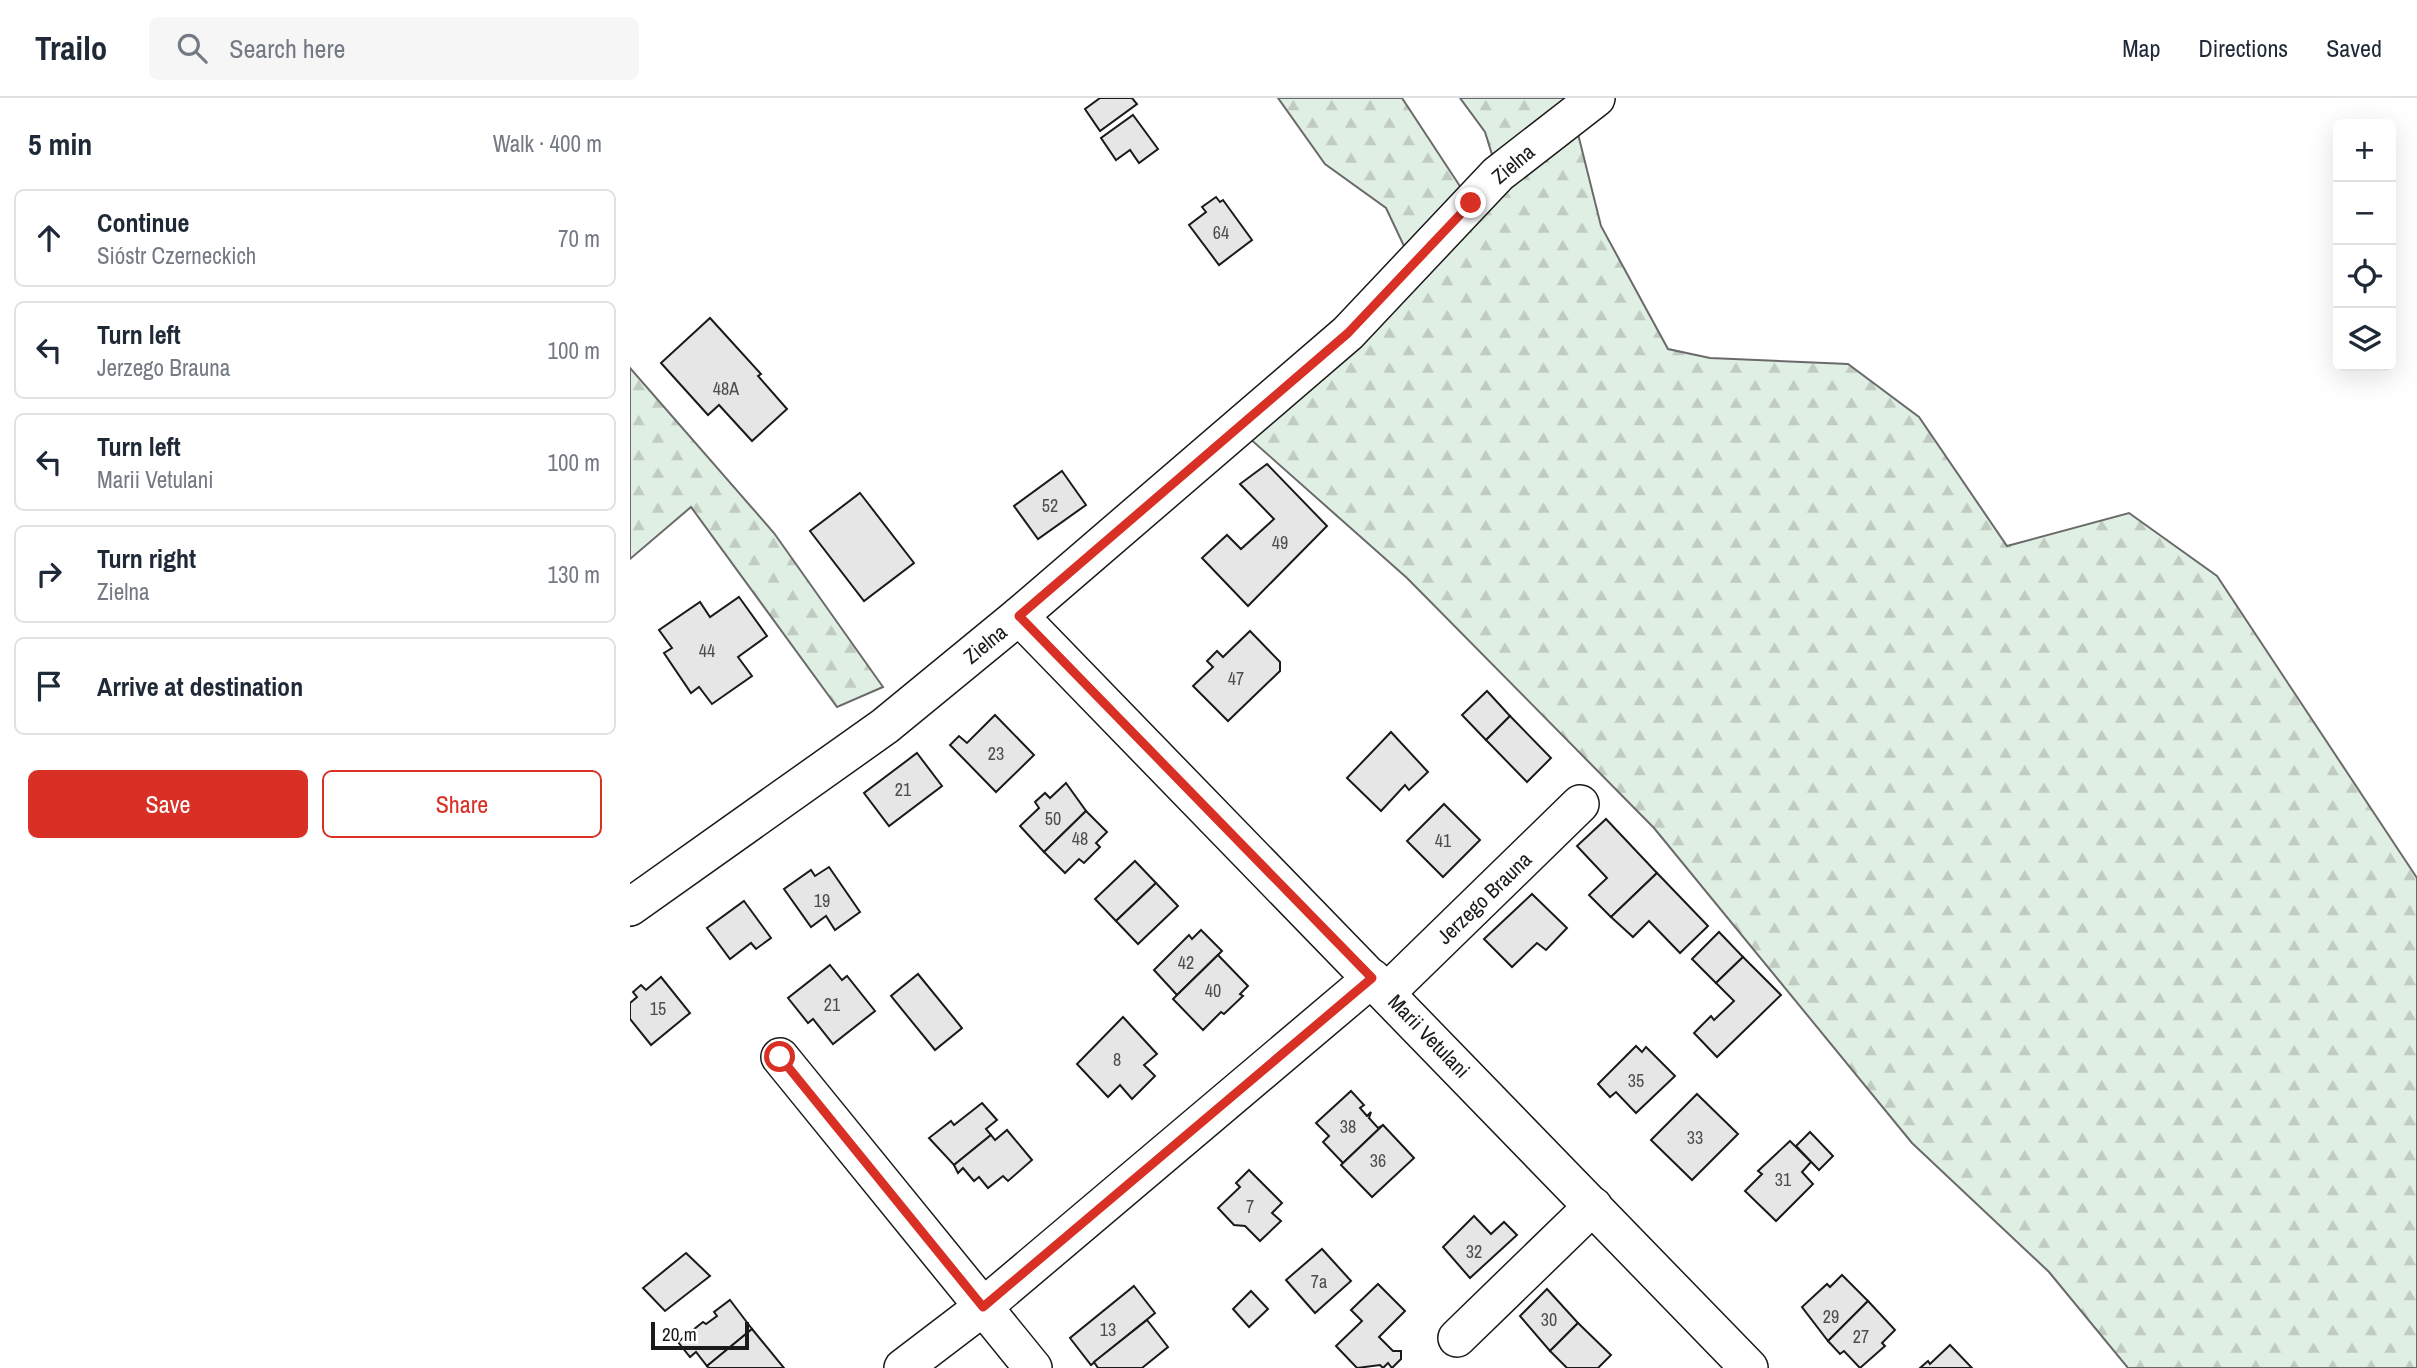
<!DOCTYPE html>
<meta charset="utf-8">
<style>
body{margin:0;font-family:"Archivo Narrow",sans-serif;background:#f6f6f7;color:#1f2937}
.controls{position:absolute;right:21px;top:21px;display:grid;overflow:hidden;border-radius:10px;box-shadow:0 7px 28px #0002}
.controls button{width:63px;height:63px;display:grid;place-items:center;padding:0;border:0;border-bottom:2px solid #e0e1e3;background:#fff;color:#1f2937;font:35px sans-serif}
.scale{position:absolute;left:21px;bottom:18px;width:98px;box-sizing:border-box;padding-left:7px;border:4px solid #1a1a1a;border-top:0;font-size:19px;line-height:24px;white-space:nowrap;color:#1a1a1a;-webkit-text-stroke:5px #fff;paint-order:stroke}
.stop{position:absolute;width:21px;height:21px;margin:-16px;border:5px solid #d93025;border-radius:50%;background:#fff}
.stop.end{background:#d93025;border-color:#fff;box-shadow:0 2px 7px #0008}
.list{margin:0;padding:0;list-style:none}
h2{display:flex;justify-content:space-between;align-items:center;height:91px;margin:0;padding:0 28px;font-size:30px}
h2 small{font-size:23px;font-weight:400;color:#747a83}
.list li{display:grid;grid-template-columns:46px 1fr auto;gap:21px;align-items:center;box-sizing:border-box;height:98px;margin:0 14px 14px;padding:0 14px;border:2px solid #e0e1e3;border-radius:10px}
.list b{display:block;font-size:26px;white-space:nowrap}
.list p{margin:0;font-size:23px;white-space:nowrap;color:#747a83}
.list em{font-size:23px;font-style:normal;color:#747a83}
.actions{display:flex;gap:14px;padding:21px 28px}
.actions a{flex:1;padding:16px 0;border:2px solid #d93025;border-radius:10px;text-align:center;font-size:24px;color:#d93025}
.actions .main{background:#d93025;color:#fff}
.icon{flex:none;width:38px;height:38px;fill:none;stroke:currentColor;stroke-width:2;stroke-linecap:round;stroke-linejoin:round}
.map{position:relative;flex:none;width:1787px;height:1270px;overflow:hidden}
header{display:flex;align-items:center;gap:42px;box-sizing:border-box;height:98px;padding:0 35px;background:#fff;border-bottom:2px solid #e0e1e3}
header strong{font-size:33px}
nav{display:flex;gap:38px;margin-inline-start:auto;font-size:24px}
.search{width:490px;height:63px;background:#f6f6f7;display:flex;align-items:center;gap:18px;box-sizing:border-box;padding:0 24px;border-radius:10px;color:#747a83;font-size:26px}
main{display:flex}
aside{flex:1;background:#fff}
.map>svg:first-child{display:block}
</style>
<header>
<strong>Trailo</strong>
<div class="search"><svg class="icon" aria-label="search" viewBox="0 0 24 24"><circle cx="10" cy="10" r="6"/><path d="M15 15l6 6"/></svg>Search here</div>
<nav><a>Map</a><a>Directions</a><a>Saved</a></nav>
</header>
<main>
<aside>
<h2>5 min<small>Walk · 400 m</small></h2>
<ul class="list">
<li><svg class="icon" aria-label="ahead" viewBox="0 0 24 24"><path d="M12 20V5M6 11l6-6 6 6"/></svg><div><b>Continue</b><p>Sióstr Czerneckich</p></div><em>70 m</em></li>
<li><svg class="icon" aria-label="left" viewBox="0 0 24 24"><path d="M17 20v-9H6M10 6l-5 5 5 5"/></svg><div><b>Turn left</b><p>Jerzego Brauna</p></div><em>100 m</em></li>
<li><svg class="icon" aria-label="left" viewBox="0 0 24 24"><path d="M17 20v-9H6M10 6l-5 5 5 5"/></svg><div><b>Turn left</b><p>Marii Vetulani</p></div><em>100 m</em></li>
<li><svg class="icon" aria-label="right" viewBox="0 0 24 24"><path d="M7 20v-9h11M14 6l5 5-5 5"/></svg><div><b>Turn right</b><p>Zielna</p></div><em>130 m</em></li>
<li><svg class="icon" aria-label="arrive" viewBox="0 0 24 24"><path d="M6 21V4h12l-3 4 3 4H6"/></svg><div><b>Arrive at destination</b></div></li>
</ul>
<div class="actions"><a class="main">Save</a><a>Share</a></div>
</aside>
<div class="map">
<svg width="1787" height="1270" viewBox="0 0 1787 1270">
<defs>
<pattern id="forest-firs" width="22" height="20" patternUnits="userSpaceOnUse" patternTransform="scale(1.75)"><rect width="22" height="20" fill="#e0efe3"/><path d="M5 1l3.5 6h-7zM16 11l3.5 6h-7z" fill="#c0ccc2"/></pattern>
</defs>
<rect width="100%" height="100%" fill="#fff"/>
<g fill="url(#forest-firs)" stroke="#6a6a6a" stroke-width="2">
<polygon points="648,0 772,0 841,105 868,76 855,34 830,0 939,0 971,128 1038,251 1080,260 1218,266 1289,319 1377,448 1499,415 1587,478 1787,780 1787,1270 1498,1270 1419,1174 1282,1045 1024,730 777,480 609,331 783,167 756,110 695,66"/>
<polygon points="0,270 144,435 253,589 207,609 61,409 0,461"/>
</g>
<g fill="#e6e6e6" stroke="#1a1a1a" stroke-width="2">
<polygon points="470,0 502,0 507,6 470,33 455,11"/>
<polygon points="503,17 528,51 509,65 500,52 486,62 471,40"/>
<polygon points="586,99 590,104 593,102 622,142 589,167 559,127 576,114 572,109"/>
<polygon points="80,220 131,276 128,278 157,311 122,343 89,307 78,317 31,265"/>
<polygon points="637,366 697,428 618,508 572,460 597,437 611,451 644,421 610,386"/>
<polygon points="432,373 456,407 408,441 384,408"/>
<polygon points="230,395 284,465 234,503 180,433"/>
<polygon points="109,499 137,538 108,559 122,578 82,606 69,589 61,595 34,555 42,550 29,532 70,504 80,519"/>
<polygon points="620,533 650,564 650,573 598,623 563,588 583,569 577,563 587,553 593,559"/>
<polygon points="857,593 880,618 856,642 832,617"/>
<polygon points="365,617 404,657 366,694 320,647 329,638 337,645"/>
<polygon points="880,618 921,660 897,684 856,642"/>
<polygon points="761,634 798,674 779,692 775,687 751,713 717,680"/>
<polygon points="287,655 312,688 259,728 234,695"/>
<polygon points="436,685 456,713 414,754 390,728 409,710 405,704 415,695 420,700"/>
<polygon points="814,706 850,742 813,779 777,743"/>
<polygon points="456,713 477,734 466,745 470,749 454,765 449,761 435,775 414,754"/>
<polygon points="976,721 1027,775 981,819 959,797 977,780 947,748"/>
<polygon points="505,763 526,785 486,823 465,801"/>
<polygon points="199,769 230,814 205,832 196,818 181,829 154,791 181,772 185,778"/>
<polygon points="1027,775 1078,828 1050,855 1019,823 1003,839 981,819"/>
<polygon points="526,785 548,808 508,846 486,823"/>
<polygon points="902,796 937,830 916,852 907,845 882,869 854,841"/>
<polygon points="114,803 141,840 126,851 121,845 100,861 77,830"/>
<polygon points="571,832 592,853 547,897 524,872 559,837 562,841"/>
<polygon points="1089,834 1113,859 1086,885 1062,861"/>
<polygon points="588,857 618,888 610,896 613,898 594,916 591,914 573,932 543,901"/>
<polygon points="1113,859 1151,897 1087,959 1064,935 1081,918 1084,922 1104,903 1086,885"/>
<polygon points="200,867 212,882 217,878 245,913 203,946 183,921 178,925 158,900"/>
<polygon points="288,876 332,930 305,952 261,898"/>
<polygon points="31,879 60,915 21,947 0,921 0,905 7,899 3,894 11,887 16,892"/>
<polygon points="493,919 527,956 514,967 525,978 502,1001 490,987 478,999 447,966"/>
<polygon points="1006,948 1012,954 1016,949 1045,978 1006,1015 986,994 980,999 968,986"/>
<polygon points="721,993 734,1007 730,1010 737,1018 741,1014 739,1020 748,1030 753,1027 713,1065 693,1044 699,1038 686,1025"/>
<polygon points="1067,996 1108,1036 1062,1082 1021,1042"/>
<polygon points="352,1005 367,1022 356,1031 361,1037 324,1067 299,1040 321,1023 324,1027"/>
<polygon points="753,1027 784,1060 742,1099 711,1067"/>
<polygon points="377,1032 402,1062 378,1083 373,1078 358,1090 349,1079 344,1083 333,1070 328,1075 324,1067 361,1037 365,1042"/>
<polygon points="1180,1034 1203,1058 1189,1072 1166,1048"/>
<polygon points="1160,1043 1181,1064 1172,1074 1183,1086 1146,1123 1115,1093 1132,1076 1128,1073"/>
<polygon points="619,1072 652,1105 642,1115 651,1123 630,1143 615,1128 604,1127 588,1110 610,1089 606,1085"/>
<polygon points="844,1118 861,1136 874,1124 887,1137 840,1180 813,1149"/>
<polygon points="692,1151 721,1183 685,1215 656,1182"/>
<polygon points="56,1155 80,1178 35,1213 13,1190"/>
<polygon points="1212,1177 1238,1203 1198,1243 1172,1209 1197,1186 1200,1189"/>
<polygon points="748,1186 775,1213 749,1239 763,1253 771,1253 771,1261 762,1270 758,1265 753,1270 750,1267 727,1270 706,1248 732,1223 721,1212"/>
<polygon points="504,1188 525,1215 461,1267 440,1240"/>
<polygon points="917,1191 948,1225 920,1253 890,1218"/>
<polygon points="621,1193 638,1211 619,1229 603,1211"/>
<polygon points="100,1202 122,1231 77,1268 66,1254 60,1259 48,1244 73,1224 76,1226 87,1218 84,1214"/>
<polygon points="1238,1203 1265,1232 1252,1245 1255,1248 1230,1270 1214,1253 1210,1256 1198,1243"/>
<polygon points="517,1222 538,1249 512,1270 468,1270 464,1264"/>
<polygon points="948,1225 981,1257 968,1270 937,1270 920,1253"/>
<polygon points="122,1231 154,1270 79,1270 77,1268"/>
<polygon points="1320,1247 1342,1270 1290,1270 1298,1263 1300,1266"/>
</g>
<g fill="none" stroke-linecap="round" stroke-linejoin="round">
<g stroke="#1a1a1a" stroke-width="40">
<g id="minor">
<polyline points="389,518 1119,1270"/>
<polyline points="0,809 255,628 389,518 718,235 868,76 966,0"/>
<polyline points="757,894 950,706"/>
<polyline points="150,959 403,1270"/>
<polyline points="827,1240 963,1108"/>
<polyline points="273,1270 353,1209 742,880"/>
</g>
</g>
<use href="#minor" stroke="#fff" stroke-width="37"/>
</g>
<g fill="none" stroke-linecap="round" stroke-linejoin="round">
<polyline stroke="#d93025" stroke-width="9" points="150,959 353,1209 742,880 389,518 718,235 841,105"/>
</g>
<g text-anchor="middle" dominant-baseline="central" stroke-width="5" stroke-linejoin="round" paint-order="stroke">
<g font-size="18" fill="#4d4d4d">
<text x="591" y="134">64</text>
<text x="96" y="290">48A</text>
<text x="420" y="407">52</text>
<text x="650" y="444">49</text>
<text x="77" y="552">44</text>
<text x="606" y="580">47</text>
<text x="366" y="655">23</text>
<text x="273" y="691">21</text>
<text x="423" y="720">50</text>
<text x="450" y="740">48</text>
<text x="813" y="742">41</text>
<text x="192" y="802">19</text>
<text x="556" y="864">42</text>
<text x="583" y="892">40</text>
<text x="202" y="906">21</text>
<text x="28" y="910">15</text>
<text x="487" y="961">8</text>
<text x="1006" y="982">35</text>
<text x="718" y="1028">38</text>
<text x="1065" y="1039">33</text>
<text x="748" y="1062">36</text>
<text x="1153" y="1081">31</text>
<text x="620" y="1108">7</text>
<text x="844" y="1153">32</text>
<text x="689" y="1183">7a</text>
<text x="1201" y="1218">29</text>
<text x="919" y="1221">30</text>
<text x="478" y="1231">13</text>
<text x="1231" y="1238">27</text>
</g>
<g font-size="21" fill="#1a1a1a" stroke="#fff">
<text transform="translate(883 66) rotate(-40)">Zielna</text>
<text transform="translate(355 546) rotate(-39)">Zielna</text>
<text transform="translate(854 800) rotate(-44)">Jerzego Brauna</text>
<text transform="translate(799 938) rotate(46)">Marii Vetulani</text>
</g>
</g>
</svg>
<div class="controls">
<button>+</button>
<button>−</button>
<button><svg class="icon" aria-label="locate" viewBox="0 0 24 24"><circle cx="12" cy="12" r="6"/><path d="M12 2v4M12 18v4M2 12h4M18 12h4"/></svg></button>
<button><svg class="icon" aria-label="layers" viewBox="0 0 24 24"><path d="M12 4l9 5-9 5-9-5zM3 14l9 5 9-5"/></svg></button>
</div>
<div class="scale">20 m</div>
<div class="stop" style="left:150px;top:959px"></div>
<div class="stop end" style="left:841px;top:105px"></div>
</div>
</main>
